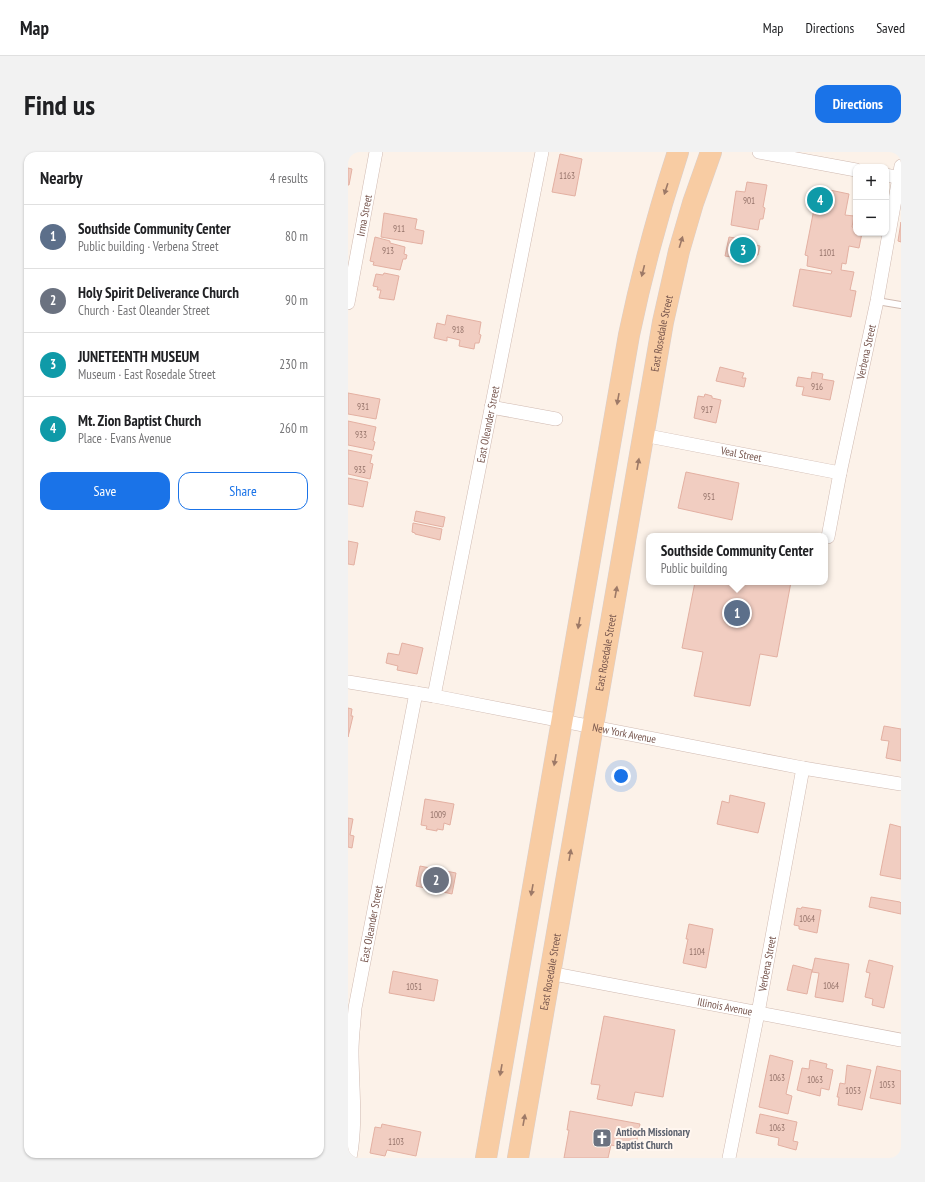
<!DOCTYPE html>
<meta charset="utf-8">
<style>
body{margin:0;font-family:"PT Sans Narrow",sans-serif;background:#f2f2f2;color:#202124}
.controls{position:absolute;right:12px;top:12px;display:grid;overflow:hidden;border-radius:8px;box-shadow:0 1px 3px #0004}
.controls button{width:36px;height:36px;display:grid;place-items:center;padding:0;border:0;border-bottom:1px solid #e0e0e0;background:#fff;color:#202124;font:20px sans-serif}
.you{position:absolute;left:273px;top:624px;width:14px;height:14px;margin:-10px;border:3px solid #fff;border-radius:50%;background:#1a73e8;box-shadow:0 0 0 6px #1a73e833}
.badge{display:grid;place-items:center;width:26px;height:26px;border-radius:50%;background:#1a73e8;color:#fff;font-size:13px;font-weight:700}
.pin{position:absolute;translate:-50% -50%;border:2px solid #fff;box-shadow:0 1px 4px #0006}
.popup{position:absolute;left:298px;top:381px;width:182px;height:52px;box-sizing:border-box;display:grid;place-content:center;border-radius:8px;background:#fff;filter:drop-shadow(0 1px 3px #0005);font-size:13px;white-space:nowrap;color:#757577}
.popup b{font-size:15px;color:#202124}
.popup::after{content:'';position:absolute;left:50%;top:100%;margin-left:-8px;border:8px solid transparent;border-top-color:#fff}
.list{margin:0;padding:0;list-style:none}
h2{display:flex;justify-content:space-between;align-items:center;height:52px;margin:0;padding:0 16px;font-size:17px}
h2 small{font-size:13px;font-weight:400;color:#757577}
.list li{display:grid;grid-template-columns:26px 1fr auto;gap:12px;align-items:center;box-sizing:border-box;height:64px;padding:0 16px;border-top:1px solid #e0e0e0}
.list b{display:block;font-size:15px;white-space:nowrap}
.list p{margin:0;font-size:13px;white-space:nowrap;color:#757577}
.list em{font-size:13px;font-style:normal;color:#757577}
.actions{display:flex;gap:8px;padding:12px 16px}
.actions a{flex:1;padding:9px 0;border:1px solid #1a73e8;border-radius:12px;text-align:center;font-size:14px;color:#1a73e8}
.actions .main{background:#1a73e8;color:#fff}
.map{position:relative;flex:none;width:553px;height:1006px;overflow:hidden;border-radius:12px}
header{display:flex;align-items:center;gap:24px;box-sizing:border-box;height:56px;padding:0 20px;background:#fff;border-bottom:1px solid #e0e0e0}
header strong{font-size:19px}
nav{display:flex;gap:22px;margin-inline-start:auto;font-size:14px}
.intro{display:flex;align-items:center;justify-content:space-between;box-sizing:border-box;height:96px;padding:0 24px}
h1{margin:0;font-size:28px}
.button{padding:10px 18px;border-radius:12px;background:#1a73e8;color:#fff;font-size:14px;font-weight:700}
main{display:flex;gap:24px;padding:0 24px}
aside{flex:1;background:#fff;border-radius:12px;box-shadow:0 1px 3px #0004}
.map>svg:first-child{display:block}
</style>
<header>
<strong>Map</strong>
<nav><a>Map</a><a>Directions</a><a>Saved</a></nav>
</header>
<div class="intro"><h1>Find us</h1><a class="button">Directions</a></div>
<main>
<aside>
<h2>Nearby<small>4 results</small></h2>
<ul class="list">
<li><span class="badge" style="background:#5c6f8a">1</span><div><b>Southside Community Center</b><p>Public building · Verbena Street</p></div><em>80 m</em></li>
<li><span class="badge" style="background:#6b7280">2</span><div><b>Holy Spirit Deliverance Church</b><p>Church · East Oleander Street</p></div><em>90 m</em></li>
<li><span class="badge" style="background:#0f9aa8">3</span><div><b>JUNETEENTH MUSEUM</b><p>Museum · East Rosedale Street</p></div><em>230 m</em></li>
<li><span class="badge" style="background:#0f9aa8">4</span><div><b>Mt. Zion Baptist Church</b><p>Place · Evans Avenue</p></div><em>260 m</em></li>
</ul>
<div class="actions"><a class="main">Save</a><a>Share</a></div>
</aside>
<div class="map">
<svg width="553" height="1006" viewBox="0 0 553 1006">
<rect width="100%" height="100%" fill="#fcf2e9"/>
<g fill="#f1cdc1" stroke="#e3b0a2">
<polygon points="212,2 234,7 227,44 204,40"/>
<polygon points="0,16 4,17 1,33 0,33"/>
<polygon points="399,30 419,33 415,55 417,56 415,67 412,67 410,78 383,73 388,39 397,40"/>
<polygon points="477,37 501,42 497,63 506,64 504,75 508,76 508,81 514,81 511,96 501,94 498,112 494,111 493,118 506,120 502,138 508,139 503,165 445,154 452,117 483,122 484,119 459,114 460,104 457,103 466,57 476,59 477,52 473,51 474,44 480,45 480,44 476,43"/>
<polygon points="36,61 69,67 67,77 76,79 74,92 33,85"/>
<polygon points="553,70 553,90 550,89"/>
<polygon points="27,85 42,89 42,91 57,95 56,102 59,103 58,107 55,107 52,118 25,113 26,110 22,109"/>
<polygon points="381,85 405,89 404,92 412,94 410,103 403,102 402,108 377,104"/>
<polygon points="36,121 51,124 46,148 31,146 33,138 29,138 30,135 25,134 28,122 35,123"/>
<polygon points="99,163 133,170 131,182 133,183 131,191 127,191 126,197 111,194 112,188 99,185 99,189 86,186 89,171 97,173"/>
<polygon points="372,215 396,221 394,226 398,226 396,235 368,229"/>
<polygon points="464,220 475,222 474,227 486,229 482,248 454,243 456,235 448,234 450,225 463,227"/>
<polygon points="0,241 32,247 28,267 0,262"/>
<polygon points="357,242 364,244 364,246 373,248 368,271 346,266 350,244 356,245"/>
<polygon points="0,269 28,275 25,289 27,290 25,298 0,293"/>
<polygon points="0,298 24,303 22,311 25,312 22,327 0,322"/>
<polygon points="338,320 391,331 384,368 330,356"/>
<polygon points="0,326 20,330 15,355 0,352"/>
<polygon points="68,359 97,365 95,375 66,369"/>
<polygon points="65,371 94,377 92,388 67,382 67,381 64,380"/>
<polygon points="0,389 10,391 6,413 0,412"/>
<polygon points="347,430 443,430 429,505 412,502 402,554 346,544 355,500 334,496"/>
<polygon points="54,491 75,496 69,522 49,518 50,514 38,511 40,501 51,503"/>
<polygon points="0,556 4,557 3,564 5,564 0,585"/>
<polygon points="536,574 553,577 553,609 538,606 541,589 533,588"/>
<polygon points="382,643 417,651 410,681 369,672 374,649 381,651"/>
<polygon points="77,647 106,652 102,673 96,671 95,678 89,677 89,679 78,677 79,674 73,673"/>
<polygon points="0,666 5,667 2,683 6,684 4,696 0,695"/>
<polygon points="542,672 553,675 553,727 532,723"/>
<polygon points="72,714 108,721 104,742 68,734"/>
<polygon points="523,745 552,750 553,751 553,762 521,755"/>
<polygon points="454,755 473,758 469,781 451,777 451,774 446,773 449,756 453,757"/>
<polygon points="341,772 365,777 358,816 335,811 340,787 338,787"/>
<polygon points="467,806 501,812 495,850 467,845 471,821 464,820"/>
<polygon points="521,808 545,814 536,856 524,853 525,847 517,845 522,821 518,820"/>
<polygon points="445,813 464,818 459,842 439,838"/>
<polygon points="45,819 90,828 86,849 41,841"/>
<polygon points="256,864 327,878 315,945 287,940 284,954 249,947 252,933 243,932"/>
<polygon points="422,903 445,909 438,942 444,944 440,962 411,955"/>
<polygon points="462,908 479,912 478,916 485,918 481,938 473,936 472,944 449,938 454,916 461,917"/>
<polygon points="499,913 523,918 514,958 490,953 491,945 489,945 492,931 497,932"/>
<polygon points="529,914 553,919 553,952 522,946"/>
<polygon points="222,959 292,972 287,998 263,993 260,1006 216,1006 221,978 219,978"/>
<polygon points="412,962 449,970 445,989 450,990 448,998 430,993 431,986 408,981"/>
<polygon points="34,972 73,980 68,1004 39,998 37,1004 22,1001 27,975 33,976"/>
</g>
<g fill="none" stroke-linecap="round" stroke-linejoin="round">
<g stroke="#d0bab1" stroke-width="8">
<polyline id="lane" points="529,149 553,153"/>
</g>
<g stroke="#d0bab1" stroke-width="14">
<g id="street">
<polyline points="411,0 508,18"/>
<polyline points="538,23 553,26"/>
<path id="s1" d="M 0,151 L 28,0"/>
<polyline points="143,255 208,267"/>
<path id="s2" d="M 295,283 L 492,321"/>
<path id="s3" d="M 480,385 L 492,321 L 529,149 L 553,14"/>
<path id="s4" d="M 0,530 L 86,544 L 455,616 L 553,632"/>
<path id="s5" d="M 86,544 L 194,0"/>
<path id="s6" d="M 201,821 L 553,888"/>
<path id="s7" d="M 2,1006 C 9,970 4,935 4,899 C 4,885 6,871 7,856 L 68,541"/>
<path id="s8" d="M 381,1006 L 410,861 L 455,616"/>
</g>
</g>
<g stroke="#d9cfcd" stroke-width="22">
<g id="primary">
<path d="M 138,1006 L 281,183 C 294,121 310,61 330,0"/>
<path id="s9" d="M 170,1006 L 315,170 L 331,99 L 345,51 L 363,0"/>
</g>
</g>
<use href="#lane" stroke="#fff" stroke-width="6"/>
<use href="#street" stroke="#fff" stroke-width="13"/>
<use href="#primary" stroke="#f8cca3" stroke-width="21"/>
</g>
<defs><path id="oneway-solid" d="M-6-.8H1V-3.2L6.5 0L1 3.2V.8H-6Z"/></defs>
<g fill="#9d7967">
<use href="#oneway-solid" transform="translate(318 37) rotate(108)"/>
<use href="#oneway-solid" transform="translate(333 90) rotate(-73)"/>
<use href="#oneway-solid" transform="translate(295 119) rotate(104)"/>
<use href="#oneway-solid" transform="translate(270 247) rotate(100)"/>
<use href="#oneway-solid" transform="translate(290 312) rotate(-80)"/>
<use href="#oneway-solid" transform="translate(268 440) rotate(-80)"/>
<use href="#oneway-solid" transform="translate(231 471) rotate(100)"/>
<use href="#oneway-solid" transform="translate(207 608) rotate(100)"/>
<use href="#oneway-solid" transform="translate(222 703) rotate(-80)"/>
<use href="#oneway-solid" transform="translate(184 738) rotate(100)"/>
<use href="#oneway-solid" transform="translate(153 918) rotate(100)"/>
<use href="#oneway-solid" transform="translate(176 968) rotate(-80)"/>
</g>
<defs>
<g id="church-square" transform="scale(1)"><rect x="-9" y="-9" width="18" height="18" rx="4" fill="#6b7280" stroke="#fff6ef"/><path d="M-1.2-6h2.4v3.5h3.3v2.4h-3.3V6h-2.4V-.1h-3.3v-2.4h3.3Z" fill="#fff"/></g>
</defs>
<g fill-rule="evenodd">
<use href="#church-square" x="254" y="986"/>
</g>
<g text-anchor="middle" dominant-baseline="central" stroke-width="4" stroke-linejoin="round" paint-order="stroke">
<g font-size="9" fill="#95736a">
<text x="219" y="23">1163</text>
<text x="401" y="48">901</text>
<text x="51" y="76">911</text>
<text x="40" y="98">913</text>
<text x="479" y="100">1101</text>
<text x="110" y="177">918</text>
<text x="469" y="234">916</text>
<text x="15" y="254">931</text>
<text x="359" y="257">917</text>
<text x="13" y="282">933</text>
<text x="12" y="317">935</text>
<text x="361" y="344">951</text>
<text x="90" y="662">1009</text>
<text x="459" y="766">1064</text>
<text x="349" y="799">1104</text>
<text x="483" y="833">1064</text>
<text x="66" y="834">1051</text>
<text x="429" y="925">1063</text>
<text x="467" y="927">1063</text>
<text x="539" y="932">1053</text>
<text x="505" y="938">1053</text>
<text x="429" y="975">1063</text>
<text x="48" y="989">1103</text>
</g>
<g font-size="11" fill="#76554d" stroke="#fff6ef">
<text stroke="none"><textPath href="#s1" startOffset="89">Irma Street</textPath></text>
<text stroke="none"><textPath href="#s9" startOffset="837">East Rosedale Street</textPath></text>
<text stroke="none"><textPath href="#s3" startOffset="189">Verbena Street</textPath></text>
<text stroke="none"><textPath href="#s5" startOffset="277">East Oleander Street</textPath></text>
<text stroke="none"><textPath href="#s2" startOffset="100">Veal Street</textPath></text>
<text stroke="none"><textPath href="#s9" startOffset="513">East Rosedale Street</textPath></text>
<text stroke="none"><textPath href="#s4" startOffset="281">New York Avenue</textPath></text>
<text stroke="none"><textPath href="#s7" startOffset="236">East Oleander Street</textPath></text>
<text stroke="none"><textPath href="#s8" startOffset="198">Verbena Street</textPath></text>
<text stroke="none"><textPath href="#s9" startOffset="189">East Rosedale Street</textPath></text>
<text stroke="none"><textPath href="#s6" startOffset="179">Illinois Avenue</textPath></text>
</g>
<g font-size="11" font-weight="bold" fill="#5b616d" stroke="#fff6ef" text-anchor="start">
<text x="268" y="980">Antioch Missionary<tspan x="268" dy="13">Baptist Church</tspan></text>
</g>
</g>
</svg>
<div class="controls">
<button>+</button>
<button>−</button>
</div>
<div class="you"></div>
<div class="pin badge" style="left:389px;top:461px;background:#5c6f8a">1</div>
<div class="popup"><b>Southside Community Center</b>Public building</div>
<div class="pin badge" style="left:88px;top:728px;background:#6b7280">2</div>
<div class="pin badge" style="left:395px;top:98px;background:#0f9aa8">3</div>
<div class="pin badge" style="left:472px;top:48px;background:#0f9aa8">4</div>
</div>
</main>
